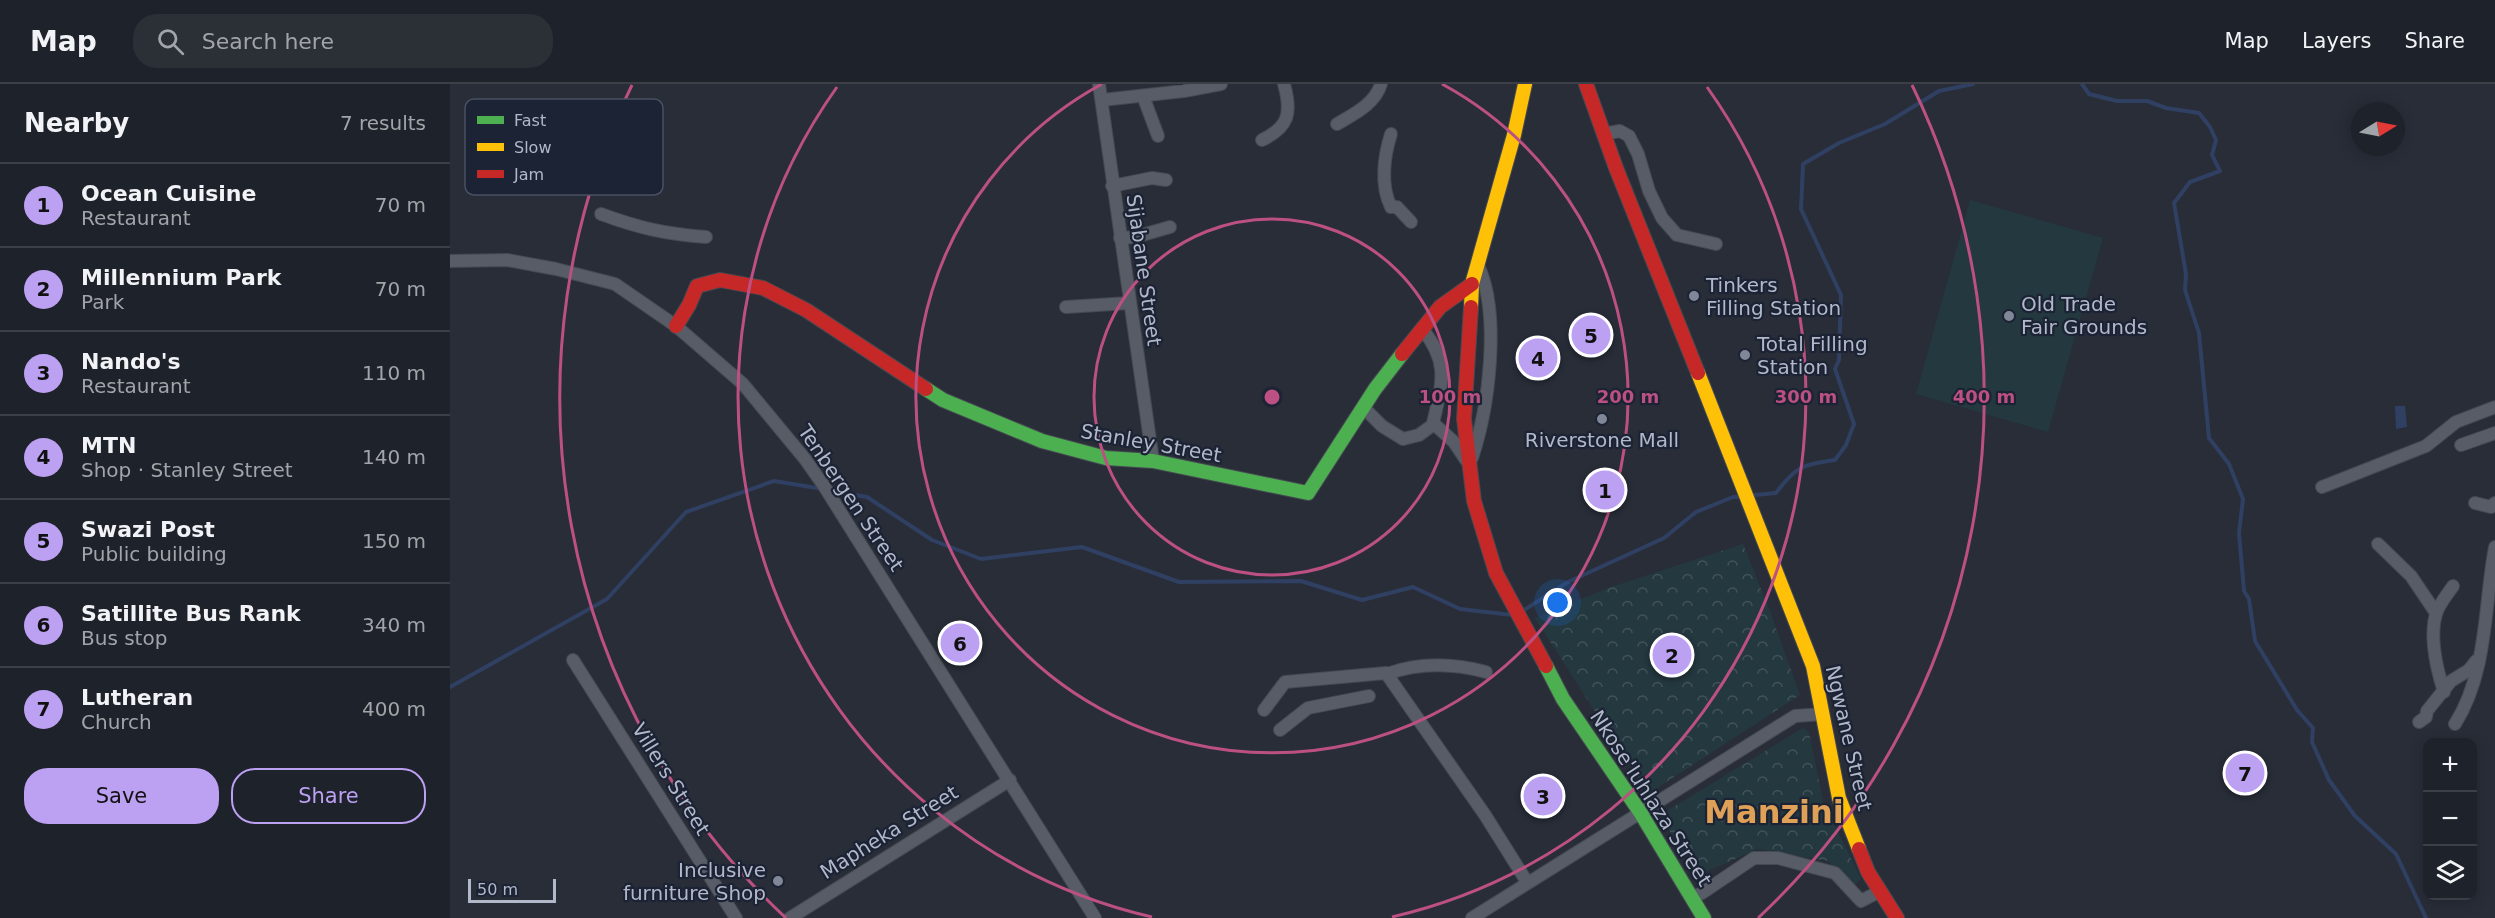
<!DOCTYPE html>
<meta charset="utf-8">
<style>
body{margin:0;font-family:"DejaVu Sans",sans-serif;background:#2b2f36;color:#f1f3f6}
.controls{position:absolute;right:18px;bottom:18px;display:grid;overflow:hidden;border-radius:12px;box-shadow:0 3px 15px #0003}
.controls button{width:54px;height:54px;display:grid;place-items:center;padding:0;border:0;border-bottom:2px solid #3c3f47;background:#1e222a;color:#f1f3f6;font:30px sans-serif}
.compass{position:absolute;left:1901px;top:18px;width:54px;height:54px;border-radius:50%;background:#1e222a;box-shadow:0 3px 15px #0003;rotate:80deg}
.scale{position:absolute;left:18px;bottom:15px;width:88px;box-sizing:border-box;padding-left:6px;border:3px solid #b1b8ca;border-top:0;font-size:16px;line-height:21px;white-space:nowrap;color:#b1b8ca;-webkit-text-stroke:4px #1b2334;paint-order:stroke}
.you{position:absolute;left:1108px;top:519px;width:21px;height:21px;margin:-15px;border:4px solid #fff;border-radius:50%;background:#1a73e8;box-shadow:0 0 0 9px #1a73e833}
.badge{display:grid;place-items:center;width:39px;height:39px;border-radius:50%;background:#bca0f2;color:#111;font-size:20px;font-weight:700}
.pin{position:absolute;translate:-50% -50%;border:3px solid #fff;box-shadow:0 2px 6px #0006}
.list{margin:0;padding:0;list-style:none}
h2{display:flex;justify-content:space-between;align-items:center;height:78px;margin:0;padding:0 24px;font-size:26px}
h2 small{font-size:20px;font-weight:400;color:#a1a4a8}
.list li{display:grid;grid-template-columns:39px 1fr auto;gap:18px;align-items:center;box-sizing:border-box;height:84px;padding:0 24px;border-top:2px solid #3c3f47}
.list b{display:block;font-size:22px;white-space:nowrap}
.list p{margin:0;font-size:20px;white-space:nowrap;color:#a1a4a8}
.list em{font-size:20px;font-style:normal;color:#a1a4a8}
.actions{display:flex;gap:12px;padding:18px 24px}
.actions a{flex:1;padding:14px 0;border:2px solid #bca0f2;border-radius:24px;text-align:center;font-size:21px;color:#bca0f2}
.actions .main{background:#bca0f2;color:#111}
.icon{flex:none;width:33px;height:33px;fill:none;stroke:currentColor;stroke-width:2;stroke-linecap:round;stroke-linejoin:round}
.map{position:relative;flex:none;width:2045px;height:834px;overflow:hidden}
header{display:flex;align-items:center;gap:36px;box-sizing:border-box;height:84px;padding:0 30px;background:#1e222a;border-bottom:2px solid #3c3f47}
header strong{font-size:28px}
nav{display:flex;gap:33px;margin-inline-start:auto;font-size:21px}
.search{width:420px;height:54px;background:#2b2f36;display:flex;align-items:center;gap:15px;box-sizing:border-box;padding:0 21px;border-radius:24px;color:#a1a4a8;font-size:22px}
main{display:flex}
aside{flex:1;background:#1e222a}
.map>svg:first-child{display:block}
</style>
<header>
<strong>Map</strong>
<div class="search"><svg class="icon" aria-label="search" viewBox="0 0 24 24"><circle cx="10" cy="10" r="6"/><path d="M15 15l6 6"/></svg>Search here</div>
<nav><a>Map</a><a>Layers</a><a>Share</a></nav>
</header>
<main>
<aside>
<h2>Nearby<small>7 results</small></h2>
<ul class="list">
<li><span class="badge">1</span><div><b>Ocean Cuisine</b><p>Restaurant</p></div><em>70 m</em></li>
<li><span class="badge">2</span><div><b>Millennium Park</b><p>Park</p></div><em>70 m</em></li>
<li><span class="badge">3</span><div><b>Nando's</b><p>Restaurant</p></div><em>110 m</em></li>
<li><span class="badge">4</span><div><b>MTN</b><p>Shop · Stanley Street</p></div><em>140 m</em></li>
<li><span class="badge">5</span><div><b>Swazi Post</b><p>Public building</p></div><em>150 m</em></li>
<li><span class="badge">6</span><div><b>Satillite Bus Rank</b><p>Bus stop</p></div><em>340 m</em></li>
<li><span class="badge">7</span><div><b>Lutheran</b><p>Church</p></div><em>400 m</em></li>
</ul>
<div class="actions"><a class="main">Save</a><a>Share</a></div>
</aside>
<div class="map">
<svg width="2045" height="834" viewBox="0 0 2045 834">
<defs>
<pattern id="park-crowns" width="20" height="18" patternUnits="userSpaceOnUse" patternTransform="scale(1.5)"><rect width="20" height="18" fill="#24383f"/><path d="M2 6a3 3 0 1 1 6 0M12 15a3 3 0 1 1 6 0" fill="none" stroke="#415359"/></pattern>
</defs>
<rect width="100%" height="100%" fill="#282d38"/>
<g fill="url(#park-crowns)">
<polygon points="1293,460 1320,527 1350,611 1198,710 1085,534 1161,503"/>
<polygon points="1353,644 1359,648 1373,717 1411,795 1403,802 1378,777 1307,765 1247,792 1210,731"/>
</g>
<polygon fill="#24383f" points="1520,116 1653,154 1598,348 1466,310"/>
<polygon fill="#304062" points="1945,322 1955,322 1957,343 1946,345"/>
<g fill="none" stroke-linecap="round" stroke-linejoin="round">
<g stroke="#304062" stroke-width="4">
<polyline points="1632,0 1639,10 1667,17 1697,17 1716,24 1749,29 1760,43 1766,56 1762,71 1770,87 1740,98 1724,119 1736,190 1735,206 1749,249 1759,354 1779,380 1793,415 1789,449 1794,507 1799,515 1805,557 1847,626 1863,644 1862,658 1879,696 1905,732 1946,770 1976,834"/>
<polyline points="381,407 417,413 482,456 531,475 632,463 729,498 851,497 912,516 963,503 1010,525 1062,531"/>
<path d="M 1305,411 L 1326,409 C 1346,382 1352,381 1385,376 L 1396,361 L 1404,340 L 1385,285 L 1389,276 L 1391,211 L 1351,125 L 1353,80 L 1389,59 L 1435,40 L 1489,7 L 1523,0"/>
<polyline points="1074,526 1118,498 1214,454 1246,428 1283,413 1291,413"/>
<polyline points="0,603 157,515 236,428 324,397 373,405"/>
</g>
<g stroke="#454951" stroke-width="14">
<g id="street">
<polyline points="649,0 703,377"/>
<polyline points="693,12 708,52"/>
<polyline points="652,16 734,7 771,0"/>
<path d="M 887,40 C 904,30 925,20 931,0"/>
<path d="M 941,50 C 934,72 930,101 941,123 L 947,123 L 961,138"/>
<polyline points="1153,50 1170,47 1179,52 1188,70 1199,107 1212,134 1227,151 1266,160"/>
<path d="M 812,56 C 839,43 842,29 834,0"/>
<polyline points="662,102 702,94 716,96"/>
<path d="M 151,130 C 189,144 215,150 256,153"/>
<polyline points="670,154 685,153 720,143"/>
<polyline points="0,177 57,176 106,185 165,200 226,242 293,300 355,375 374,402 645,834"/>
<polyline points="616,223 679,219"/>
<path d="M 972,245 C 1000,278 992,300 983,339 L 1004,358 L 1016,376"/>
<polyline points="914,324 932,342 953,355 969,351 984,340"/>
<polyline points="2011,361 2045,349"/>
<path d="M 1022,374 C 1039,323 1051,230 1028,181"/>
<polyline points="1872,403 1976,362 2006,338 2045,323"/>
<polyline points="2025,419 2041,423 2045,419"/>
<polyline points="1928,460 1961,492 1986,529"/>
<polyline points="123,576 286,834"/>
<path d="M 937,590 C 970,578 1002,579 1036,588"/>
<path d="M 1994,608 C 1987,586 1979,554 1986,530 C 1989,520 1997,511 2003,502"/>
<polyline points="814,626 835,598 936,589 1035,731 1077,798"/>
<polyline points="1969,638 1976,633 1977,627 2001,597 2019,586 2026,577"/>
<path d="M 2005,640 C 2038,588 2034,521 2045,463"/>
<polyline points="830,646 858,624 919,612"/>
<polyline points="1242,814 1252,809 1304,774 1328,774 1385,789 1411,817 1430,807"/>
<polyline points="340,834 560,696"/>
<polyline points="1022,834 1345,632 1373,630"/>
</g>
</g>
<g stroke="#454951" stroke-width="16">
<g id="fast">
<polyline points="476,305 493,316 592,357 656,374 703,377 858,409 925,305 952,270"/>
<polyline points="1096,582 1113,615 1190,728 1254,834"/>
</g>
</g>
<g stroke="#454951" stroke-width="16">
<g id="slow">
<polyline points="1021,223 1022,200 1064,51 1075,0"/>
<polyline points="1248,289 1363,582 1389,714 1409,765"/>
</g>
</g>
<g stroke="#454951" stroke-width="16">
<g id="jam">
<polyline points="1136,0 1166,84 1248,289"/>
<polyline points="1021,223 1014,335 1024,417 1046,489 1096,582"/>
<polyline points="226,242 239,221 247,202 270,196 313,204 356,226 476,305"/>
<polyline points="952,270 990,223 1022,200"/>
<polyline points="1409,765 1418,788 1447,834"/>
</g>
</g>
<use href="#street" stroke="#585c66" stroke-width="12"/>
<use href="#fast" stroke="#4caf50" stroke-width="14"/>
<use href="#slow" stroke="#ffc107" stroke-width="14"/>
<use href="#jam" stroke="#c62828" stroke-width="14"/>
</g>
<g fill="none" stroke="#bc5082" stroke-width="3">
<circle cx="822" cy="313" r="178"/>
<path d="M992 0A356 356 0 1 1 652 0"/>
<path d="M702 833A534 534 0 0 1 387 3M1257 3A534 534 0 0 1 942 833"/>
<path d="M336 834A712 712 0 0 1 182 1M1462 1A712 712 0 0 1 1308 834"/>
</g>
<g fill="#818797" stroke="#1b2334" stroke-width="2">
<circle cx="1244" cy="212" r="6"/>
<circle cx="1559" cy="232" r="6"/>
<circle cx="1295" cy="271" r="6"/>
<circle cx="1152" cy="335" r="6"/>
<circle cx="328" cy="797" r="6"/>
</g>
<g text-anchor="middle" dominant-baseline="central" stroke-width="4.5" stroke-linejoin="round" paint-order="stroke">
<g font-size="20" fill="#b1b8ca" stroke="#1b2334">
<text transform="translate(694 186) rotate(82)">Sijabane Street</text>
<text transform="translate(701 359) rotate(10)">Stanley Street</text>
<text transform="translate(401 414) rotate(56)">Tenbergen Street</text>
<text transform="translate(1399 654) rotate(77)">Ngwane Street</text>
<text transform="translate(221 695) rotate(58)">Villers Street</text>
<text transform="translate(1201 714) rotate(57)">Nkose'luhlaza Street</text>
<text transform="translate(439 748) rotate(-32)">Mapheka Street</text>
</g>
<g font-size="20" fill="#b1b8ca" stroke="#1b2334" text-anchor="start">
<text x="1256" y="201">Tinkers<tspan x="1256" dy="23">Filling Station</tspan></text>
<text x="1571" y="220">Old Trade<tspan x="1571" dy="23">Fair Grounds</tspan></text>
<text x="1307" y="260">Total Filling<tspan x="1307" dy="23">Station</tspan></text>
<text x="1152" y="356" text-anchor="middle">Riverstone Mall</text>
<text x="316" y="786" text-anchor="end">Inclusive<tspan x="316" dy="23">furniture Shop</tspan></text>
</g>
<g font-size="32" font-weight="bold" fill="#dfa058" stroke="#1b2334">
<text x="1324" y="728">Manzini</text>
</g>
</g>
<rect x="15" y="15" width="198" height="96" rx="9" fill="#1b2334" stroke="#485061" stroke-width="1.5"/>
<rect x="27" y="32" width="27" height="8" fill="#4caf50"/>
<rect x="27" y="59" width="27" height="8" fill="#ffc107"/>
<rect x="27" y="86" width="27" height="8" fill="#c62828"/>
<g font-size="16" fill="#b1b8ca">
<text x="64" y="42">Fast</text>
<text x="64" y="69">Slow</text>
<text x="64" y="96">Jam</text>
</g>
<circle cx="822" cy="313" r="9" fill="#bc5082" stroke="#1b2334" stroke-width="3"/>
<g font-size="18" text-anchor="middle" font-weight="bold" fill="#bc5082" stroke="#1b2334" stroke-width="4.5" stroke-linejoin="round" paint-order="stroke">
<text x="1000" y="319">100 m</text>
<text x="1178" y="319">200 m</text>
<text x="1356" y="319">300 m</text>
<text x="1534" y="319">400 m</text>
</g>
</svg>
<div class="controls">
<button>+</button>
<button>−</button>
<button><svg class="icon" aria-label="layers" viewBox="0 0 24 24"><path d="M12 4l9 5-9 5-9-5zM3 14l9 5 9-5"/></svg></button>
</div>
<svg class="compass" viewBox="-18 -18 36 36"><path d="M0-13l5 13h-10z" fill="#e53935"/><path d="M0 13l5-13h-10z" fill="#a1a4a8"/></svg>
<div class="scale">50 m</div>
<div class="you"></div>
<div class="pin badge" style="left:1155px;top:406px">1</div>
<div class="pin badge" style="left:1222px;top:571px">2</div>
<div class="pin badge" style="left:1093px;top:712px">3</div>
<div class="pin badge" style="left:1088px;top:274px">4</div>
<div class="pin badge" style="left:1141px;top:251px">5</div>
<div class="pin badge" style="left:510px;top:559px">6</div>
<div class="pin badge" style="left:1795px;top:689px">7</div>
</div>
</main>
